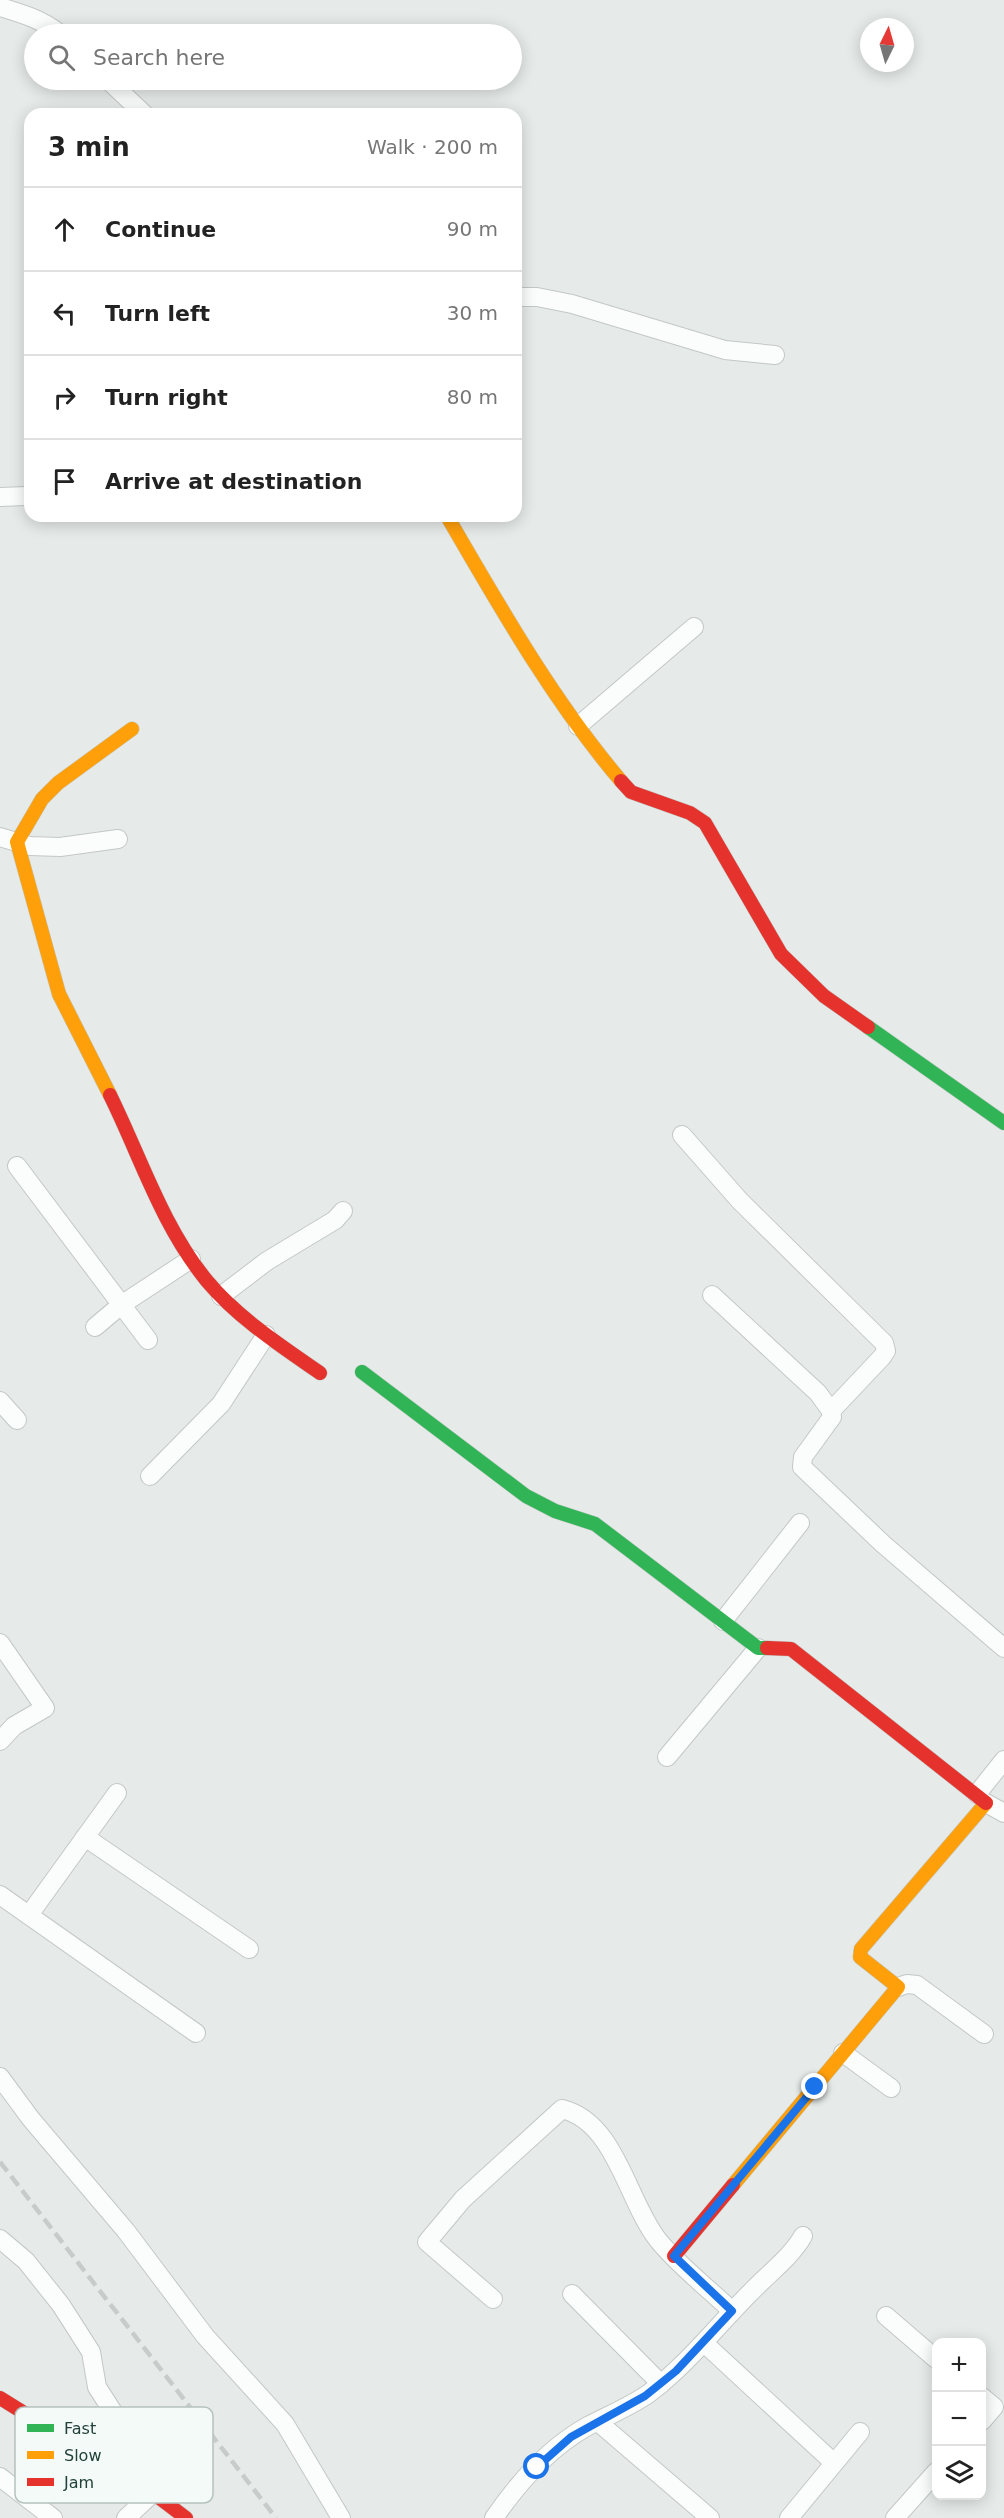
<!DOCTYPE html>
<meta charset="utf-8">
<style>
body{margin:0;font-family:"DejaVu Sans",sans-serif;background:#f6f6f6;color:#222}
.controls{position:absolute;right:18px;bottom:18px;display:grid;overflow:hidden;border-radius:12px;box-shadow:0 3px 15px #0003}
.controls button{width:54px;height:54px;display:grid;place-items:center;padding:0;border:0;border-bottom:2px solid #e0e0e0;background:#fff;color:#222;font:30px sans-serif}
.compass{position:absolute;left:860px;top:18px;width:54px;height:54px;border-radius:50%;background:#fff;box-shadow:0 3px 15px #0003;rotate:5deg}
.stop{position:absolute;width:18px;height:18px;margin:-14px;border:4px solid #1a73e8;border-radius:50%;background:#fff}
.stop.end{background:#1a73e8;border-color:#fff;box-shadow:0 2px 6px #0008}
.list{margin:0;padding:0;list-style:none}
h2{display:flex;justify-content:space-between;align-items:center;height:78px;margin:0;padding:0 24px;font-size:26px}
h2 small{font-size:20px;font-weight:400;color:#767676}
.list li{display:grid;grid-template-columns:39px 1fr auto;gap:18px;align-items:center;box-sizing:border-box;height:84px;padding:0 24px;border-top:2px solid #e0e0e0}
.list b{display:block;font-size:22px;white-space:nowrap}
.list em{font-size:20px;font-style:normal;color:#767676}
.icon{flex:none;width:33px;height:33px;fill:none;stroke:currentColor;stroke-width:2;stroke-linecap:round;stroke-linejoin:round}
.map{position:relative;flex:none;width:1004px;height:2518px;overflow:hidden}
.search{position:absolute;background:#fff;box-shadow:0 3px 15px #0003;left:24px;top:24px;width:498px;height:66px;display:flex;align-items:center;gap:15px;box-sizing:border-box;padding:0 21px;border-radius:33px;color:#767676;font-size:22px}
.panel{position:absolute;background:#fff;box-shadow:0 3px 15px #0003;left:24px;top:108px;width:498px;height:414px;border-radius:18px}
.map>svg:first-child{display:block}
</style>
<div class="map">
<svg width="1004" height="2518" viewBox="0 0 1004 2518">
<rect width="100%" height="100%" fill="#e6ebe9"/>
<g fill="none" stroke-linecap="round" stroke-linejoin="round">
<g stroke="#c3c8c6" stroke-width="20">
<g id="street">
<path d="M 0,7 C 23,14 41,19 60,34"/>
<polyline points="108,80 144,114"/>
<polyline points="516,297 537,297 572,304 725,350 775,355"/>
<polyline points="0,497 26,496"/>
<polyline points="578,726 694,627"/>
<polyline points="0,837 30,846 60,847 118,839"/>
<polyline points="682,1135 740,1201 884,1343 886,1351 882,1357 831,1411"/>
<polyline points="17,1166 148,1340"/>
<polyline points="712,1295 818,1393 831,1411 832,1417 803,1457 802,1467 883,1544 1004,1648"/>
<polyline points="221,1296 267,1261 335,1220 343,1211"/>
<polyline points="95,1327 121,1305 191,1259"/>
<polyline points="0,1401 17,1420"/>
<polyline points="150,1476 221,1404 266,1335"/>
<polyline points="723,1621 800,1523"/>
<polyline points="0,1643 45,1708 14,1726 0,1741"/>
<polyline points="667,1757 758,1648"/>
<polyline points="977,1794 1004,1760"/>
<polyline points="986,1803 1004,1813"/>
<polyline points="85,1837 249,1949"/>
<polyline points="0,1895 196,2033"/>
<polyline points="29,1915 117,1793"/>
<polyline points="898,1987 907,1984 917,1985 984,2034"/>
<polyline points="843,2053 891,2088"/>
<polyline points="0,2077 31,2119 126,2231 205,2336 285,2424 341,2518"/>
<polyline points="0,2239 26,2261 61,2305 91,2352 97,2387 170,2501"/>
<polyline points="572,2294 661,2384"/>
<path d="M 493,2299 L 427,2242 L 463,2199 L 562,2109 C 616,2122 627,2201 658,2240 C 679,2266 708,2288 732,2311"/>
<polyline points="886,2316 936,2359"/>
<polyline points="704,2343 834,2463"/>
<polyline points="982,2397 994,2407 982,2421"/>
<polyline points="598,2422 710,2518"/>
<polyline points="0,2477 53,2518"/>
<polyline points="126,2518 153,2493"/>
<path d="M 494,2518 C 518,2483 550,2447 588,2426 C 607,2416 629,2407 648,2394 C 687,2365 717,2326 751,2292 C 768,2274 791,2257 803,2236"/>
<polyline points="789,2518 860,2432"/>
<polyline points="895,2518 936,2472"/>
</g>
</g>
<g stroke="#c1c9c6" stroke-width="15">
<g id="fast">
<polyline points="868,1027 1004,1123"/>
<polyline points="362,1372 526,1496 555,1511 595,1524 758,1648 767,1648"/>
</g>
</g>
<g stroke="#c1c9c6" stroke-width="15">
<g id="slow">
<path d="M 447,516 C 500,607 553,701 621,781"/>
<polyline points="110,1095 59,994 17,842 42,799 58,783 132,729"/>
<polyline points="733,2185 898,1987 860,1957 861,1949 986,1803"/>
</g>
</g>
<g stroke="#c1c9c6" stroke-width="15">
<g id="jam">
<polyline points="621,781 631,792 690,813 705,823 781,954 824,996 868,1027"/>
<path d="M 110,1095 C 141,1158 162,1226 207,1281 C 238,1318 281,1346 320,1373"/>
<polyline points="767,1648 791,1649 986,1803"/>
<polyline points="674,2256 733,2185"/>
<polyline points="0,2398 153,2493 186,2518"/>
</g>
</g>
<use href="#street" stroke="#fbfcfc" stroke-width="18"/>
<use href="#fast" stroke="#30b455" stroke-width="14"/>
<use href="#slow" stroke="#ff9f0a" stroke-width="14"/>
<use href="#jam" stroke="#e5322d" stroke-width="14"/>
<polyline stroke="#c7ccca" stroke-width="4.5" stroke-dasharray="12 6" stroke-linecap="butt" points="0,2162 276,2518"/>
</g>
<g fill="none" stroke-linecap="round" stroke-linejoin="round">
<polyline stroke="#1a73e8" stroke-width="8" points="537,2467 571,2437 645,2396 676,2371 732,2311 674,2256 815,2087"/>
</g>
<rect x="15" y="2407" width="198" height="96" rx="9" fill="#f4faf7" stroke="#b5c2be" stroke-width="1.5"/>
<rect x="27" y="2424" width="27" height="8" fill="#30b455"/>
<rect x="27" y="2451" width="27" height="8" fill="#ff9f0a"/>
<rect x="27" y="2478" width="27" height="8" fill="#e5322d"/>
<g font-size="16" fill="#21413a">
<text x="64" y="2434">Fast</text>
<text x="64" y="2461">Slow</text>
<text x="64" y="2488">Jam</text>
</g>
</svg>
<div class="controls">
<button>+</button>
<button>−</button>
<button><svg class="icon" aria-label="layers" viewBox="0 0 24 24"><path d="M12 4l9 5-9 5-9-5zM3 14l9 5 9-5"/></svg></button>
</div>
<svg class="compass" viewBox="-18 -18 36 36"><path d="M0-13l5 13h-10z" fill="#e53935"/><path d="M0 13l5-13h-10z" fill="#767676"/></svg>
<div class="stop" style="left:537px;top:2467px"></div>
<div class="stop end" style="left:815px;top:2087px"></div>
<div class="search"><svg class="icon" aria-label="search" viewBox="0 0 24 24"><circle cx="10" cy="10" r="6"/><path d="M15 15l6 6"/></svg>Search here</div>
<section class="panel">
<h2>3 min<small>Walk · 200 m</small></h2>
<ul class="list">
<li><svg class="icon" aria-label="ahead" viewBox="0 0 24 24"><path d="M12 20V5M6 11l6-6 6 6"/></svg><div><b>Continue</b></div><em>90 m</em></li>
<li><svg class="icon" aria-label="left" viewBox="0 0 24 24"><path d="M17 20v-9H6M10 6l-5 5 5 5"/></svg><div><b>Turn left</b></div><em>30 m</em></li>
<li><svg class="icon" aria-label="right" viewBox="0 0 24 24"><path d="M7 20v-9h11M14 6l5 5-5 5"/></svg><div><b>Turn right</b></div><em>80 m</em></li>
<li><svg class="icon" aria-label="arrive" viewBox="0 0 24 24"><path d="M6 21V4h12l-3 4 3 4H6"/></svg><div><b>Arrive at destination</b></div></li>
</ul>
</section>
</div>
